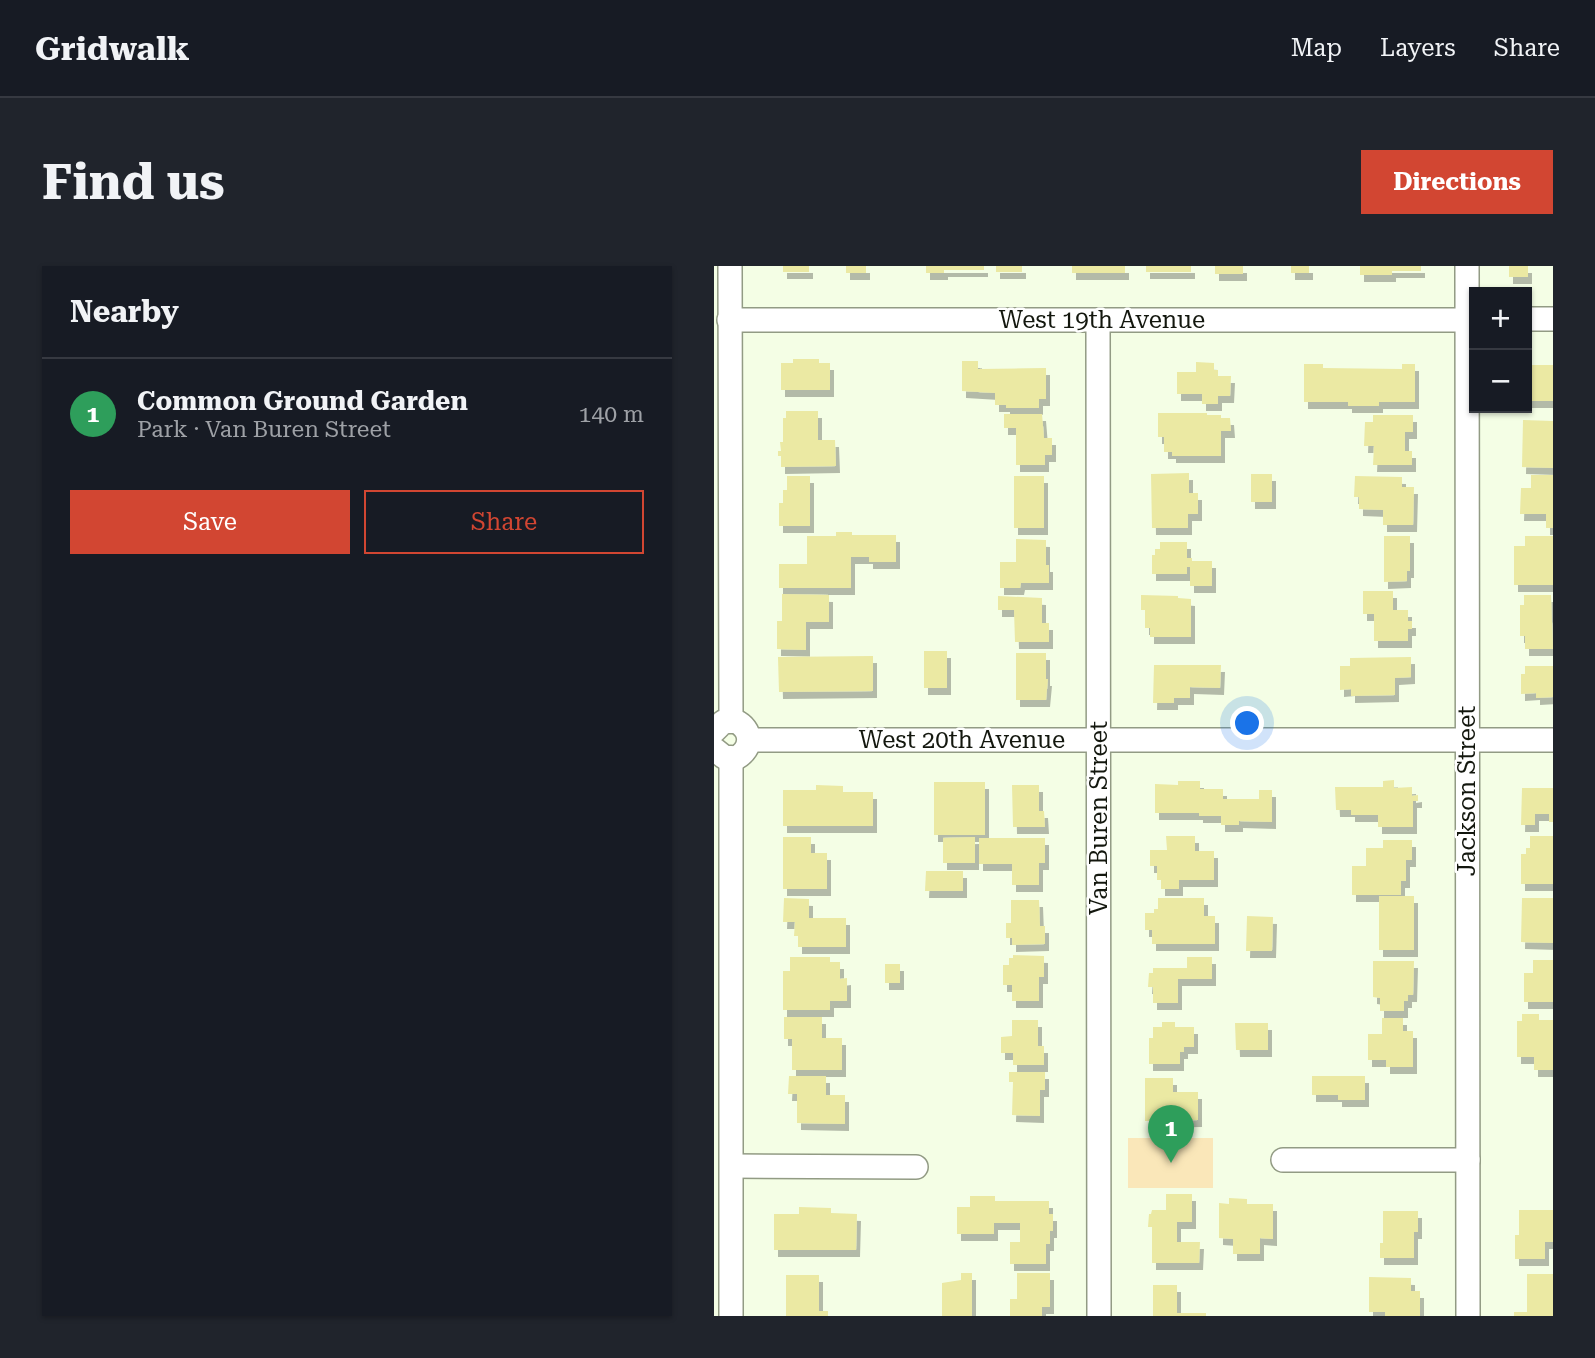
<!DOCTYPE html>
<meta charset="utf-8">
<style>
body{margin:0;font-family:"Roboto Serif",serif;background:#20242c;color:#f1f3f6}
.controls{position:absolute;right:21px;top:21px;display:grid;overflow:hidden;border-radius:0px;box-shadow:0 2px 5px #0004}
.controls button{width:63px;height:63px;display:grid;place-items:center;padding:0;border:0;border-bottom:2px solid #363941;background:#171b24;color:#f1f3f6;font:35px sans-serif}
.you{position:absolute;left:534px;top:458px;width:24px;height:24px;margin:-18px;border:5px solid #fff;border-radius:50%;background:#1a73e8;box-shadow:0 0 0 10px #1a73e833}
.badge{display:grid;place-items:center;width:46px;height:46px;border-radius:50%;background:#d24632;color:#fff;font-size:23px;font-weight:700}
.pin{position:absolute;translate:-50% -58px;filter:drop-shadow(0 2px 4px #0008)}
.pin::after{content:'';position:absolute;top:37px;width:24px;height:21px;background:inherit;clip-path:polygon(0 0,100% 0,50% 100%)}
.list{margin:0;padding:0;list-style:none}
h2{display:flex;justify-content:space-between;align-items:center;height:91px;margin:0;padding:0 28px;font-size:30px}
h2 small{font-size:23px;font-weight:400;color:#9ea1a6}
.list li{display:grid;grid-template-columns:46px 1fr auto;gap:21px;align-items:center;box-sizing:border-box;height:112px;padding:0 28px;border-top:2px solid #363941}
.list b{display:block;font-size:26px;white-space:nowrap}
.list p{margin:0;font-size:23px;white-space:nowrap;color:#9ea1a6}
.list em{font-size:23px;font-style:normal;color:#9ea1a6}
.actions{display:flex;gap:14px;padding:21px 28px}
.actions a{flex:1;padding:16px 0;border:2px solid #d24632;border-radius:0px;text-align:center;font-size:24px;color:#d24632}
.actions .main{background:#d24632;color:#fff}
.map{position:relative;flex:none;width:839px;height:1050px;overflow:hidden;border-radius:0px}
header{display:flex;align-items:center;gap:42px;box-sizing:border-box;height:98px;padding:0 35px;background:#171b24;border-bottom:2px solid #363941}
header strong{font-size:33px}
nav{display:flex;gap:38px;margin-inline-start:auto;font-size:24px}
.intro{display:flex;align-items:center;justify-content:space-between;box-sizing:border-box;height:168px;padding:0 42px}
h1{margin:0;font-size:49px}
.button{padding:18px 32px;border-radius:0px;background:#d24632;color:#fff;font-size:24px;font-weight:700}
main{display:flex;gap:42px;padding:0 42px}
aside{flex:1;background:#171b24;border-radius:0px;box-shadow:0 2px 5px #0004}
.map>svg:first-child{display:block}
</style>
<header>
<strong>Gridwalk</strong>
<nav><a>Map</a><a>Layers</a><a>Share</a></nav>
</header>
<div class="intro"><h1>Find us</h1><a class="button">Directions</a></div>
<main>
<aside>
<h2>Nearby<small></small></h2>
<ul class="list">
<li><span class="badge" style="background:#2e9e5b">1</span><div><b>Common Ground Garden</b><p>Park · Van Buren Street</p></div><em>140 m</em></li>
</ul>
<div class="actions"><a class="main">Save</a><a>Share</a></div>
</aside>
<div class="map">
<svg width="839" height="1050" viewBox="0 0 839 1050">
<defs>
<filter id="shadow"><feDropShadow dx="4" dy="7" stdDeviation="0" flood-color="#0004"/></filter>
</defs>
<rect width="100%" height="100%" fill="#f4fee5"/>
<rect fill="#fae7b9" x="414" y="872" width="85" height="50"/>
<g fill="#ebe9a3" filter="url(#shadow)">
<rect x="69" y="0" width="26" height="6"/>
<rect x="132" y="0" width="20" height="7"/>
<polygon points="212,0 270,0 270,4 230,4 230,7 212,7"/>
<rect x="282" y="0" width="26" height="6"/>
<rect x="358" y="0" width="53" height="7"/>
<rect x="432" y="0" width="45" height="6"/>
<rect x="501" y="0" width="28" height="8"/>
<rect x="577" y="0" width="18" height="7"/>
<polygon points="646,0 707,0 707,5 678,5 678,9 646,9"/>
<rect x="795" y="0" width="19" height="11"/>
<polygon points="79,93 105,93 105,97 116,97 116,124 67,124 67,97 79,97"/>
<polygon points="248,95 264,95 264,103 332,102 332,133 325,133 325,142 292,142 292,139 281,139 281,127 248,125"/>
<polygon points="482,96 500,97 500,104 504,104 504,110 517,110 516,130 504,130 504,138 488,138 488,128 463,128 463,106 482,106"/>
<polygon points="590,98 609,98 609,102 688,103 688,98 701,98 701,136 665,136 665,140 634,140 634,136 590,136"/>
<rect x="813" y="99" width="26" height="36"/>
<polygon points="72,145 104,145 104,174 121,174 122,200 67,201 67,190 64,190 64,185 67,185 66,176 69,176 69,152 72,152"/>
<polygon points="444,147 493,147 493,149 507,149 507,152 516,152 517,165 507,165 507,190 458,190 458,186 450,186 450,171 444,171"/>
<polygon points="290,148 328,148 330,172 338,172 338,189 331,189 331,199 302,199 302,162 290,162"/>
<polygon points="659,149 699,149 699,166 691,166 691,185 698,185 698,199 659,199 660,180 650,180 651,156 659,156"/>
<polygon points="809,154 839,155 839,202 808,201"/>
<polygon points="475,207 475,227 484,227 484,248 474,248 474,262 438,262 437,208"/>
<rect x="537" y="208" width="21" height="28"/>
<polygon points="817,209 839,209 839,262 832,262 832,248 806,248 807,222 817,222"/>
<polygon points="73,210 96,210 96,260 65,260 65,237 69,237 69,224 73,224"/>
<rect x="300" y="210" width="30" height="52"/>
<polygon points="641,210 688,211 688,221 700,221 699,259 669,259 669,244 645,243 645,231 640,231"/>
<polygon points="122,266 138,266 138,269 182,269 182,296 155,296 155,291 137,291 137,322 65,322 65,298 93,298 93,270 122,270"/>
<polygon points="670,270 696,270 696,305 693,305 693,315 670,316"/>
<polygon points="811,270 839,270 839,319 800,319 800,280 811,280"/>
<polygon points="302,273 332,274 332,299 335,299 335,317 307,317 306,322 286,322 286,296 302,296"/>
<polygon points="446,276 473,276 473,292 478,292 478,295 498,295 498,320 476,320 476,301 473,301 473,308 438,308 438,289 441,289 441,283 446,283"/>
<polygon points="649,325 679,325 679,344 694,344 694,355 698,355 698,363 694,363 694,375 660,375 660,348 649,348"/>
<polygon points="68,328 115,329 115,356 92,356 92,384 63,383 63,355 68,355"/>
<polygon points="427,329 464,330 464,332 477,333 477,371 436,371 436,362 431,362 431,344 427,344"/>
<polygon points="810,329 837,329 839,383 811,383 811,370 806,370 806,339 810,339"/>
<polygon points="284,330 328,332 328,357 335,357 335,376 301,376 300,344 284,344"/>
<rect x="210" y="385" width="23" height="37"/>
<polygon points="302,387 332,387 332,413 334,413 332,434 302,434"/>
<polygon points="159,390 159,425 65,426 64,391"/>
<polygon points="697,391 697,411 681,412 681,429 637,430 637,423 626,424 626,400 636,400 636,392"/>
<polygon points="440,399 507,399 506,422 476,421 476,432 460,432 460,437 439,437"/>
<polygon points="811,400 839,400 839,431 822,432 822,427 807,428 807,408 811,408"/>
<polygon points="680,514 680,522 698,521 698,530 704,529 704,535 699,535 699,561 664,561 664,549 637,549 637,544 622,544 621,521 669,521 669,515"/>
<polygon points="464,515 486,515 486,523 509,523 509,533 545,533 545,524 558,524 558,556 525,555 525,559 507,559 507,550 485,550 485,547 441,547 441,518 464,519"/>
<rect x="220" y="516" width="51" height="53"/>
<polygon points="102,519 129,520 129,526 159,526 159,560 69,560 69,524 102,524"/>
<polygon points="298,519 325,519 325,545 330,545 331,561 299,561"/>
<polygon points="808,522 839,522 839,556 835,556 835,548 821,548 821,559 807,559"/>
<polygon points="452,570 481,570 481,585 500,585 500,614 465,614 465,623 447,623 447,614 443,614 443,600 436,600 436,584 453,584"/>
<polygon points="816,570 839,570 839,618 807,618 807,588 812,588 812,582 816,582"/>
<polygon points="69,571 97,571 97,587 113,587 113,623 69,623"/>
<polygon points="261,571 261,597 229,597 229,572"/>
<polygon points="265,572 331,572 331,597 325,597 325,619 298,619 298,598 265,598"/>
<polygon points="669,574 698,574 698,594 692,594 692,615 687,615 687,629 638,629 638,600 652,600 652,582 669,582"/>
<polygon points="212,605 249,605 249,625 211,625"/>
<rect x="665" y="630" width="35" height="54"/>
<polygon points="70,632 95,633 95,652 132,652 132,681 84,681 84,670 80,670 81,656 69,656"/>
<polygon points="444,632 490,632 490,650 501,650 501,678 438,678 438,664 431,664 431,647 440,647 440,643 444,643"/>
<polygon points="808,632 839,632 839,677 807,676"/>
<polygon points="297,634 325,634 326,660 331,660 331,678 298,679 298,672 292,672 292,657 297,657"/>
<polygon points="533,650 559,651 558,685 532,685"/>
<polygon points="299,689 330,690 330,711 325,711 325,735 298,735 298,719 289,719 289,699 295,699 295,692 299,692"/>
<polygon points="76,691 116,691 116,696 126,696 126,713 133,712 133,735 116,735 116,744 69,744 69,705 76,705"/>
<polygon points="473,691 498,691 498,713 464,713 464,737 439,737 439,721 434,721 435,707 439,707 439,702 473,702"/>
<polygon points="819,694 839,694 839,736 810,736 810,707 819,707"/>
<polygon points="659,695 700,695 699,729 694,729 694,735 690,735 690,745 666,745 666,732 659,731"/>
<rect x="171" y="698" width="15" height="19"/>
<polygon points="808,748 825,748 825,754 839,754 839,804 820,804 820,791 803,791 803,755 808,755"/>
<polygon points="70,751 108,751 108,772 128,772 128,804 78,804 78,773 70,773"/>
<polygon points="668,752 689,752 689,765 699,765 699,801 672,801 672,794 654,794 654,768 668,768"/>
<polygon points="298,754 324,754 324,780 330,780 330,799 299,799 299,787 287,787 287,771 298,770"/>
<polygon points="448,756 461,756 461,761 480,761 480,781 470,781 470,786 466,786 466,798 435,798 435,772 439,772 439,761 448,761"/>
<polygon points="521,757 554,757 554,784 522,784"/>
<polygon points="295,806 331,806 331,824 326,824 326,850 298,849 299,816 295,816"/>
<polygon points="75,810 112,810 112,829 131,829 131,858 83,857 83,828 74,828"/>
<polygon points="598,810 651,810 651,834 624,834 624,829 598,829"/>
<polygon points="431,812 459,812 459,826 484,826 484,854 431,855"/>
<polygon points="452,928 478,928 478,956 463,956 463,976 486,976 485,997 438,997 438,961 434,961 435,948 437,948 438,944 452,944"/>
<polygon points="256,930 281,930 281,935 335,935 335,948 339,948 339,965 336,965 336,978 332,978 332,998 296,998 296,976 306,976 306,957 280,957 280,968 243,968 243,941 256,941"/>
<polygon points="515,932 533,933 533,938 559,938 559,973 546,972 546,988 519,988 519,973 505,972 505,937 515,938"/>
<polygon points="85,941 117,942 117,947 143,948 142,984 60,984 60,948 85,948"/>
<polygon points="805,944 839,944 839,976 831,976 831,993 801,993 801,969 805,969"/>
<polygon points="669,945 704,945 704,966 700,966 700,992 666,992 666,977 669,977"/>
<polygon points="247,1007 258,1007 258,1050 228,1050 228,1017 247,1014"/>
<polygon points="303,1007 336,1007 336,1041 328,1041 328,1050 296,1050 296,1033 303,1033"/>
<polygon points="813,1008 839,1008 839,1050 800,1050 800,1046 813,1046"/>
<polygon points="72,1009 105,1009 105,1045 114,1045 114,1050 72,1050"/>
<polygon points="655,1011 697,1012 697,1025 706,1025 706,1050 671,1050 671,1046 655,1046"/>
<polygon points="439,1019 463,1019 463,1047 492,1047 492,1050 439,1050"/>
</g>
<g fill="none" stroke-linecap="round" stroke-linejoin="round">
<g stroke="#929b84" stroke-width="26">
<g id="minor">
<polyline points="16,0 17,455"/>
<polyline points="753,0 754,1050"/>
<polyline points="813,53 839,53"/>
<polyline points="15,54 760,54"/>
<polyline points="384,54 385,1050"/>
<path d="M 0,465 L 9,456 L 21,455 C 39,463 39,483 22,492 L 10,491 L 0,483"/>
<polyline points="35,474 839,474"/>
<polyline points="17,492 17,1050"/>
<polyline points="569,894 754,894"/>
<polyline points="18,900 202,901"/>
</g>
</g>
<use href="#minor" stroke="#fff" stroke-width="23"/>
</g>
<g text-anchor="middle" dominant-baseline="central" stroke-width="5" stroke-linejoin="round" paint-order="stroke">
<g font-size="24" fill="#13170e" stroke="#fff">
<text x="388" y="54">West 19th Avenue</text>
<text x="248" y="474">West 20th Avenue</text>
<text transform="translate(753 525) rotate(-90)">Jackson Street</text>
<text transform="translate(385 552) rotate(-90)">Van Buren Street</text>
</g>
</g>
</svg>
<div class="controls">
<button>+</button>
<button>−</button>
</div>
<div class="you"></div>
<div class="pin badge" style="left:457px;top:897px;background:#2e9e5b">1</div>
</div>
</main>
